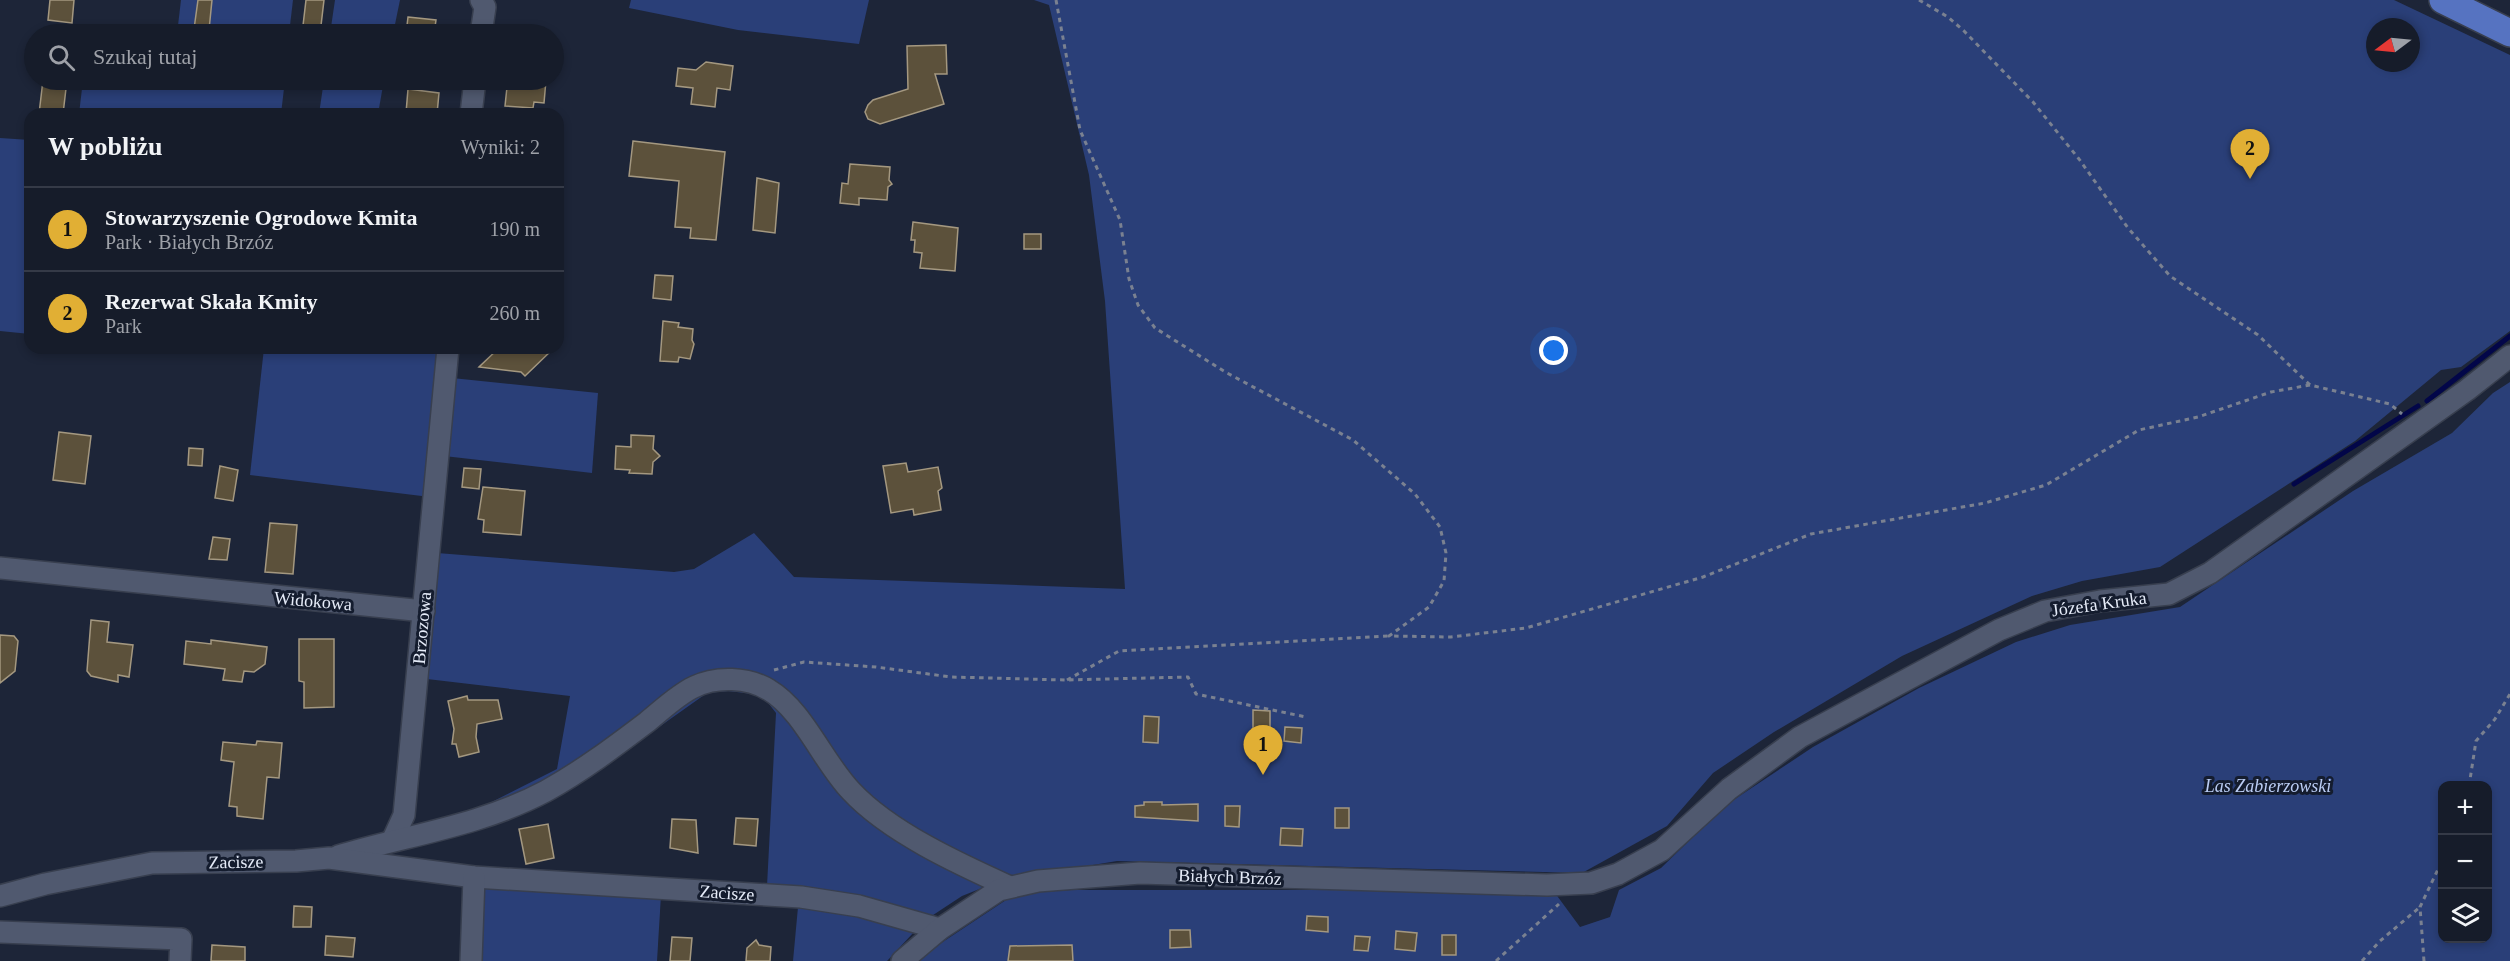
<!DOCTYPE html>
<html lang="pl">
<meta charset="utf-8">
<style>
body{margin:0;font-family:"Times New Roman",serif;background:#232936;color:#f1f3f6}
.controls{position:absolute;right:18px;bottom:18px;display:grid;overflow:hidden;border-radius:12px;box-shadow:0 3px 9px #0003}
.controls button{width:54px;height:54px;display:grid;place-items:center;padding:0;border:0;border-bottom:2px solid #353a47;background:#161c2a;color:#f1f3f6;font:30px sans-serif}
.compass{position:absolute;left:2366px;top:18px;width:54px;height:54px;border-radius:50%;background:#161c2a;box-shadow:0 3px 9px #0003;rotate:254deg}
.you{position:absolute;left:1554px;top:351px;width:21px;height:21px;margin:-15px;border:4px solid #fff;border-radius:50%;background:#1a73e8;box-shadow:0 0 0 9px #1a73e833}
.badge{display:grid;place-items:center;width:39px;height:39px;border-radius:50%;background:#e1af34;color:#111;font-size:20px;font-weight:700}
.pin{position:absolute;translate:-50% -50px;filter:drop-shadow(0 2px 3px #0008)}
.pin::after{content:'';position:absolute;top:32px;width:21px;height:18px;background:inherit;clip-path:polygon(0 0,100% 0,50% 100%)}
.list{margin:0;padding:0;list-style:none}
h2{display:flex;justify-content:space-between;align-items:center;height:78px;margin:0;padding:0 24px;font-size:26px}
h2 small{font-size:20px;font-weight:400;color:#9ea1a8}
.list li{display:grid;grid-template-columns:39px 1fr auto;gap:18px;align-items:center;box-sizing:border-box;height:84px;padding:0 24px;border-top:2px solid #353a47}
.list b{display:block;font-size:22px;white-space:nowrap}
.list p{margin:0;font-size:20px;white-space:nowrap;color:#9ea1a8}
.list em{font-size:20px;font-style:normal;color:#9ea1a8}
.icon{flex:none;width:33px;height:33px;fill:none;stroke:currentColor;stroke-width:2;stroke-linecap:round;stroke-linejoin:round}
.map{position:relative;flex:none;width:2510px;height:961px;overflow:hidden}
.search{position:absolute;background:#161c2a;box-shadow:0 3px 9px #0003;left:24px;top:24px;width:540px;height:66px;display:flex;align-items:center;gap:15px;box-sizing:border-box;padding:0 21px;border-radius:33px;color:#9ea1a8;font-size:22px}
.panel{position:absolute;background:#161c2a;box-shadow:0 3px 9px #0003;left:24px;top:108px;width:540px;height:246px;border-radius:18px}
.map>svg:first-child{display:block}
</style>
<div class="map">
<svg width="2510" height="961" viewBox="0 0 2510 961">
<rect width="100%" height="100%" fill="#1d2538"/>
<g fill="#2a3f78" fill-rule="evenodd">
<polygon points="181,0 293,0 289,34 177,34"/>
<polygon points="335,0 400,0 393,34 330,34"/>
<polygon points="631,0 869,0 859,44 738,30 629,8"/>
<path d="M 1034,0 L 2394,0 L 2510,55 L 2510,331 L 2461,367 L 2441,370 L 2355,441 L 2160,567 L 2082,581 L 2032,596 L 1902,656 L 1774,732 L 1713,773 L 1667,826 L 1582,873 L 1117,861 L 1002,880 L 962,896 L 924,921 L 767,886 L 776,713 L 762,695 L 728,691 L 707,693 L 573,788 L 469,832 L 466,815 L 557,769 L 570,696 L 427,679 L 437,553 L 674,572 L 694,569 L 754,533 L 794,577 L 1125,589 L 1105,301 L 1089,175 L 1049,5 ZM 2375,27 L 2411,27 L 2411,63 L 2375,63 Z"/>
<polygon points="83,80 171,88 172,80 285,80 281,114 79,114"/>
<polygon points="324,80 384,80 378,114 319,114"/>
<polygon points="0,138 30,140 30,334 0,331"/>
<polygon points="264,348 442,348 430,497 250,475"/>
<polygon points="452,378 598,393 592,473 444,456"/>
<path d="M 2510,382 L 2510,961 L 914,961 L 1006,900 L 1024,893 L 1071,890 L 1410,890 L 1555,893 L 1580,927 L 1610,917 L 1619,890 L 1661,868 L 1726,805 L 1813,747 L 1919,688 L 2016,642 L 2070,625 L 2180,607 L 2353,491 L 2452,433 L 2493,393 ZM 2442,786 L 2488,786 L 2488,938 L 2442,938 Z"/>
<polygon points="480,882 661,895 657,961 476,961"/>
<polygon points="798,907 900,922 914,932 887,961 793,961"/>
</g>
<g fill="none" stroke-linecap="round" stroke-linejoin="round">
<g stroke="#020649" stroke-width="5">
<polyline points="2427,401 2510,336"/>
<polyline points="2294,484 2418,406"/>
</g>
</g>
<g fill="#5c513b" stroke="#a49880" stroke-width="1.5">
<polygon points="50,0 74,0 72,23 48,20"/>
<polygon points="198,0 212,0 209,30 194,29"/>
<polygon points="306,0 324,0 320,34 302,34"/>
<polygon points="408,17 436,20 434,34 406,34"/>
<polygon points="946,45 947,74 935,74 944,104 880,124 868,119 865,112 868,105 873,100 908,89 907,46"/>
<polygon points="706,62 733,66 730,90 717,88 715,107 691,104 693,88 676,86 678,68 696,70"/>
<polygon points="43,80 67,80 63,114 39,114"/>
<polygon points="519,80 546,80 544,103 534,102 533,108 505,106 507,87 518,88"/>
<polygon points="408,89 439,93 437,114 406,113"/>
<polygon points="633,141 725,152 716,240 690,238 691,228 675,227 679,181 629,176"/>
<polygon points="850,164 890,167 889,180 892,184 888,187 887,200 859,198 859,205 840,203 842,183 848,184"/>
<polygon points="757,178 779,183 775,233 753,230"/>
<polygon points="913,222 958,228 955,271 920,268 922,253 914,252 915,240 911,240"/>
<rect x="1024" y="234" width="17" height="15"/>
<polygon points="655,275 673,276 671,300 653,298"/>
<polygon points="663,321 679,323 678,327 693,329 692,340 694,344 690,359 679,357 678,362 660,361"/>
<polygon points="499,348 554,348 525,376 521,372 479,367"/>
<polygon points="59,432 91,436 85,484 53,480"/>
<polygon points="631,435 654,436 653,449 660,456 653,462 652,474 629,473 630,470 615,469 616,446 631,447"/>
<polygon points="189,448 203,449 202,466 188,465"/>
<polygon points="906,463 908,472 938,467 942,488 938,491 941,510 914,515 913,509 891,513 883,466"/>
<polygon points="220,466 238,470 233,501 215,498"/>
<polygon points="464,468 481,469 479,489 462,487"/>
<polygon points="483,487 525,491 521,535 483,532 484,520 478,519"/>
<polygon points="270,523 297,525 293,574 265,572"/>
<polygon points="213,537 230,539 227,560 209,559"/>
<polygon points="91,620 109,622 107,642 133,645 129,677 118,675 118,682 91,676 87,671"/>
<polygon points="0,635 14,636 18,641 15,671 0,683"/>
<polygon points="299,639 334,639 334,707 304,708 304,682 299,681"/>
<polygon points="211,640 267,647 265,664 254,672 244,671 242,682 223,680 225,669 184,664 186,641 211,644"/>
<polygon points="467,696 468,700 498,700 502,719 477,724 476,737 479,752 459,757 456,744 452,744 454,729 448,701"/>
<polygon points="1253,710 1270,711 1270,730 1253,729"/>
<polygon points="1144,716 1159,717 1158,743 1143,742"/>
<polygon points="1285,727 1302,728 1301,743 1284,741"/>
<polygon points="257,741 282,743 279,778 267,777 263,819 237,816 237,807 229,806 234,762 221,760 223,742 256,745"/>
<polygon points="1144,802 1162,802 1162,805 1198,804 1198,821 1135,817 1135,806 1144,805"/>
<polygon points="1225,806 1240,806 1239,827 1225,826"/>
<rect x="1335" y="808" width="14" height="20"/>
<polygon points="736,818 758,819 756,846 734,844"/>
<polygon points="672,819 696,820 698,853 670,848"/>
<polygon points="548,824 554,858 526,864 519,829"/>
<polygon points="1281,828 1303,829 1302,846 1280,845"/>
<polygon points="294,906 312,907 311,927 293,927"/>
<polygon points="1307,916 1328,917 1328,932 1306,930"/>
<polygon points="1170,930 1190,930 1191,947 1170,948"/>
<polygon points="1396,931 1417,933 1415,951 1395,949"/>
<rect x="1442" y="935" width="14" height="20"/>
<polygon points="326,936 355,938 353,957 325,955"/>
<polygon points="1355,936 1370,937 1368,951 1354,950"/>
<polygon points="672,937 692,938 690,961 670,961"/>
<polygon points="756,940 759,945 771,947 770,961 746,961 747,948"/>
<polygon points="212,945 245,947 245,961 211,961"/>
<polygon points="1072,945 1073,961 1008,961 1010,946"/>
</g>
<g fill="none" stroke-linecap="round" stroke-linejoin="round">
<g stroke="#383f4f" stroke-width="24">
<g id="minor">
<polyline points="481,34 485,7 481,0"/>
<polyline points="471,114 475,80"/>
<polyline points="0,568 424,611"/>
<polyline points="393,839 404,815 448,348"/>
<path d="M 338,856 C 408,835 480,826 546,791 C 582,771 614,747 647,722 C 662,710 677,695 694,687 C 716,676 748,677 769,690 C 803,710 823,762 851,791 C 889,832 959,864 1010,887"/>
<polyline points="0,896 45,884 152,863 296,861 329,858 474,877 801,897 859,906 940,929"/>
<polyline points="0,932 181,939 180,961"/>
<polyline points="471,961 474,877"/>
<polyline points="902,961 940,929 999,890 1038,881 1140,873 1547,885 1591,883 1618,874 1662,850 1729,789 1800,737 1999,630 2045,611 2100,601 2169,594 2210,573 2467,390 2510,356"/>
</g>
</g>
<g stroke="#383f4f" stroke-width="30">
<polyline id="major" points="2443,0 2510,33"/>
</g>
<g stroke="#7a8191" stroke-width="3" stroke-dasharray="4.5 4.5" stroke-linecap="butt">
<polyline points="1056,0 1080,130 1120,220 1129,279 1138,305 1155,328 1227,373 1353,440 1415,494 1440,527 1446,553 1444,581 1429,607 1389,636 1451,637 1526,628 1703,577 1811,534 1985,503 2046,485 2139,430 2198,417 2271,392 2310,385 2390,404 2402,414"/>
<polyline points="1919,0 1948,17 1964,31 2033,102 2079,159 2128,228 2170,276 2258,335 2310,385"/>
<polyline points="774,670 804,662 876,667 951,677 1065,680 1188,677 1196,694 1306,717"/>
<polyline points="1067,680 1119,651 1389,636"/>
<polyline points="2469,786 2476,741 2495,719 2510,694"/>
<polyline points="1496,961 1559,904"/>
<polyline points="2362,961 2380,941 2420,907"/>
<polyline points="2424,961 2420,907 2442,861"/>
</g>
<use href="#minor" stroke="#50596f" stroke-width="21"/>
<use href="#major" stroke="#5673c1" stroke-width="27"/>
</g>
<g text-anchor="middle" dominant-baseline="central" stroke-width="6" stroke-linejoin="round" paint-order="stroke">
<g font-size="18" fill="#e5ebf8" stroke="#141c2e">
<text transform="translate(313 601) rotate(5)">Widokowa</text>
<text transform="translate(2099 604) rotate(-8)">Józefa Kruka</text>
<text transform="translate(422 628) rotate(-85)">Brzozowa</text>
<text transform="translate(236 862) rotate(-1)">Zacisze</text>
<text transform="translate(1230 877) rotate(2)">Białych Brzóz</text>
<text transform="translate(727 893) rotate(4)">Zacisze</text>
</g>
<g font-size="18" font-style="italic" fill="#baccf4" stroke="#141c2e">
<text x="2268" y="786">Las Zabierzowski</text>
</g>
</g>
</svg>
<div class="controls">
<button>+</button>
<button>−</button>
<button><svg class="icon" aria-label="layers" viewBox="0 0 24 24"><path d="M12 4l9 5-9 5-9-5zM3 14l9 5 9-5"/></svg></button>
</div>
<svg class="compass" viewBox="-18 -18 36 36"><path d="M0-13l5 13h-10z" fill="#e53935"/><path d="M0 13l5-13h-10z" fill="#9ea1a8"/></svg>
<div class="you"></div>
<div class="pin badge" style="left:1263px;top:775px">1</div>
<div class="pin badge" style="left:2250px;top:179px">2</div>
<div class="search"><svg class="icon" aria-label="search" viewBox="0 0 24 24"><circle cx="10" cy="10" r="6"/><path d="M15 15l6 6"/></svg>Szukaj tutaj</div>
<section class="panel">
<h2>W pobliżu<small>Wyniki: 2</small></h2>
<ul class="list">
<li><span class="badge">1</span><div><b>Stowarzyszenie Ogrodowe Kmita</b><p>Park · Białych Brzóz</p></div><em>190 m</em></li>
<li><span class="badge">2</span><div><b>Rezerwat Skała Kmity</b><p>Park</p></div><em>260 m</em></li>
</ul>
</section>
</div>
